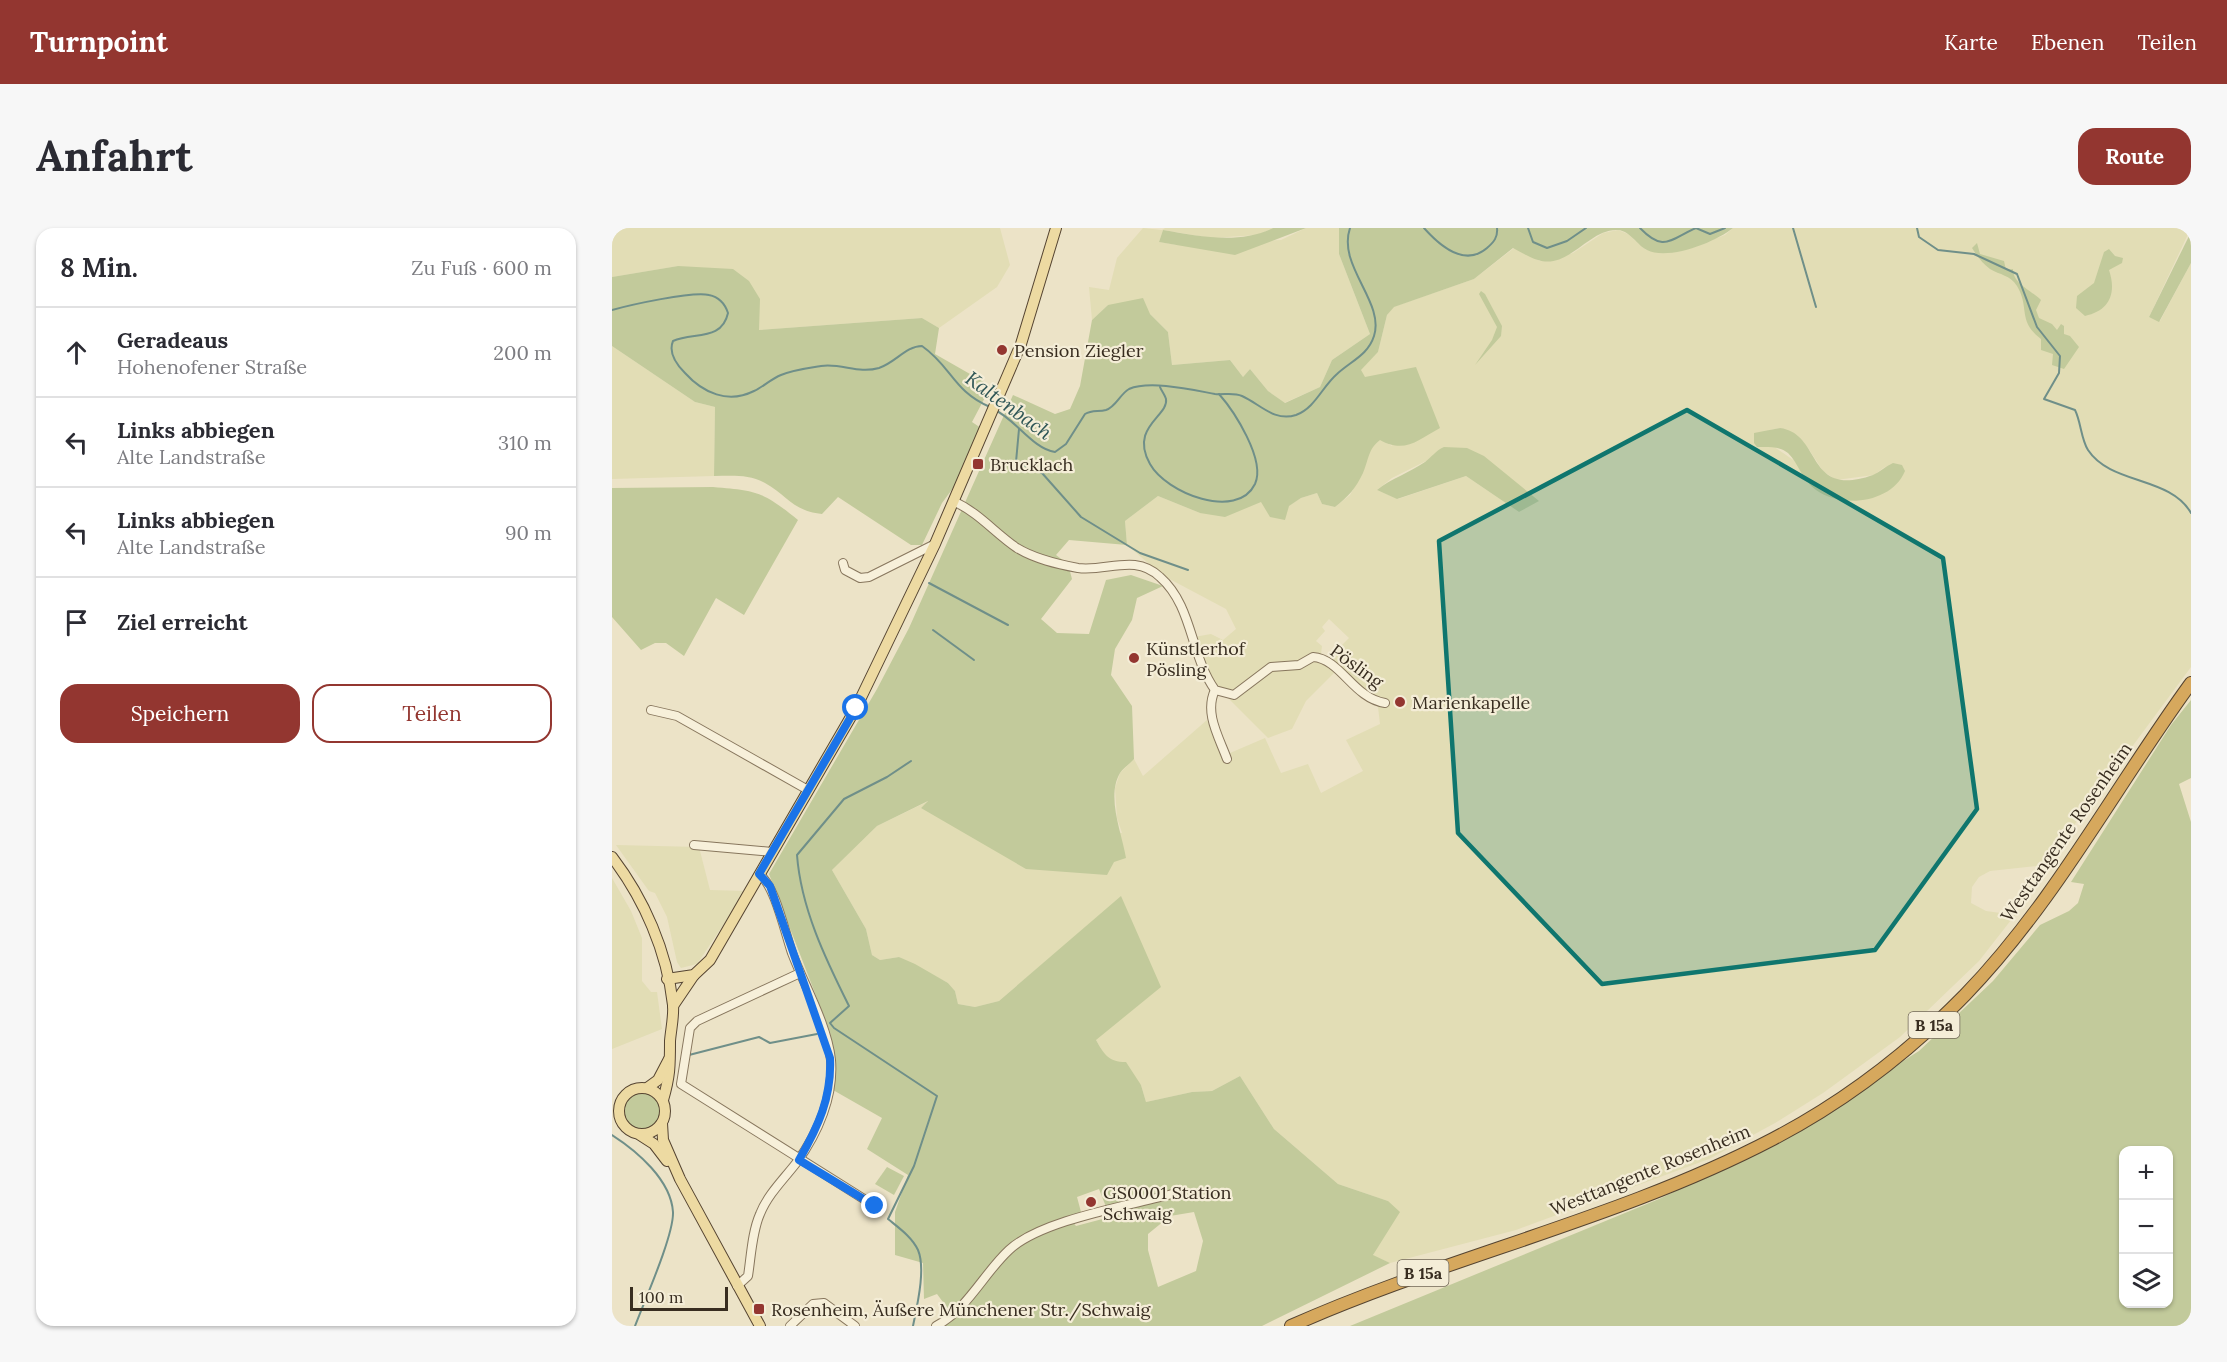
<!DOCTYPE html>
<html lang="de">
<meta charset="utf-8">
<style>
body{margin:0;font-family:Lora,serif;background:#f7f7f7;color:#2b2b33}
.controls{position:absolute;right:18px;bottom:18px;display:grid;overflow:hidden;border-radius:12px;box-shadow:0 2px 4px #0004}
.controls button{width:54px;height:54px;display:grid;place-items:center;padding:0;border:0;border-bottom:2px solid #e1e1e2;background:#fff;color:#2b2b33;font:30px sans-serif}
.scale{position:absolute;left:18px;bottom:15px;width:98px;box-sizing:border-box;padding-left:6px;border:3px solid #382d20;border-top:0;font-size:16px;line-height:21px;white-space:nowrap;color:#382d20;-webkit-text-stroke:4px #f4edd7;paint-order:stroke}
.stop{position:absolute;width:18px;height:18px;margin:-14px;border:4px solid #1a73e8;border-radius:50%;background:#fff}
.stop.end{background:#1a73e8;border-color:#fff;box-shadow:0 2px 6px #0008}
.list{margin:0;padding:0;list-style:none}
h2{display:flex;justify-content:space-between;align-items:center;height:78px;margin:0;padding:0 24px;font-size:26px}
h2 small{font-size:20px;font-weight:400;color:#7c7c81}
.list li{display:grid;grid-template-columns:39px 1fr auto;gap:18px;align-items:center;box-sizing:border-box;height:90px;padding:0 24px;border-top:2px solid #e1e1e2}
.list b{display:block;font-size:22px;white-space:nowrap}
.list p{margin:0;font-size:20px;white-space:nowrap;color:#7c7c81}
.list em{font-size:20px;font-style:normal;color:#7c7c81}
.actions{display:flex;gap:12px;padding:18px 24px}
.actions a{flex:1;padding:14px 0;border:2px solid #933630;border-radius:18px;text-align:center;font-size:21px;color:#933630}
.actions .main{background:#933630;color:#fff}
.icon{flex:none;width:33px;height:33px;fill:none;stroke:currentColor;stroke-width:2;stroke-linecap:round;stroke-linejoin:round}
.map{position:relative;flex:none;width:1579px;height:1098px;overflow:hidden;border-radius:18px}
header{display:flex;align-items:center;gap:36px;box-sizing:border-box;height:84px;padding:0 30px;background:#933630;color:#fff}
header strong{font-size:28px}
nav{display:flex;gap:33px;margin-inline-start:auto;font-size:21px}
.intro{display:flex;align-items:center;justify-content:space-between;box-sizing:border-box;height:144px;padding:0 36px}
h1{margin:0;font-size:42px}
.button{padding:15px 27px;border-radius:18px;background:#933630;color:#fff;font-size:21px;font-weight:700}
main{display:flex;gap:36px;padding:0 36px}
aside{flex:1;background:#fff;border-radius:18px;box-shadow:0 2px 4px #0004}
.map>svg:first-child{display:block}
</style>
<header>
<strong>Turnpoint</strong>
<nav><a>Karte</a><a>Ebenen</a><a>Teilen</a></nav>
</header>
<div class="intro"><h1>Anfahrt</h1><a class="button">Route</a></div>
<main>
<aside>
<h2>8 Min.<small>Zu Fuß · 600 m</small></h2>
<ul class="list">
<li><svg class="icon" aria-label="ahead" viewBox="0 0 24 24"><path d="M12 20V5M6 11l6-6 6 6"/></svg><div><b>Geradeaus</b><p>Hohenofener Straße</p></div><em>200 m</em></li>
<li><svg class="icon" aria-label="left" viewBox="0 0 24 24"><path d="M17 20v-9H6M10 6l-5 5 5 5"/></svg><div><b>Links abbiegen</b><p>Alte Landstraße</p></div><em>310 m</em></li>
<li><svg class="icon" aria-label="left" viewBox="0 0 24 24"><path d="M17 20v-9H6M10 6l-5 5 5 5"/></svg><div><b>Links abbiegen</b><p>Alte Landstraße</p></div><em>90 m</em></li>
<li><svg class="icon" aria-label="arrive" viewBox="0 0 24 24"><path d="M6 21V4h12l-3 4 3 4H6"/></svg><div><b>Ziel erreicht</b></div></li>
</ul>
<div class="actions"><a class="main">Speichern</a><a>Teilen</a></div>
</aside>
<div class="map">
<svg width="1579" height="1098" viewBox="0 0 1579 1098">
<rect width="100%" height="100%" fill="#ece3c7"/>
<g fill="#e2ddb5" fill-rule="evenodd">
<polygon points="0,0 388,0 398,37 385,59 327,100 310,90 147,102 66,38 0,49"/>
<polygon points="531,0 550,2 553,0 661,0 646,7 599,10 551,2 547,14 565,17 669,12 694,0 727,0 727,26 758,106 720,132 708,159 672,175 656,163 638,141 631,149 618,132 560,137 556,104 538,86 496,77 480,92 477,59 497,62 505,30"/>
<path d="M 1121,0 L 1579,0 L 1537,89 L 1548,93 L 1579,35 L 1579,439 L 1437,631 L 1425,638 L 1378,643 L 1367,649 L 1360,659 L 1359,675 L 1374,683 L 1403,687 L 1367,733 L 1288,809 L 1211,865 L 1163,895 L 1097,931 L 904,1002 L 778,1035 L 761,1028 L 776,973 L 726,956 L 662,901 L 628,848 L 600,863 L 580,864 L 534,874 L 529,857 L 504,834 L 494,829 L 484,812 L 509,669 L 387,773 L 363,779 L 346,776 L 343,763 L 336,755 L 287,729 L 268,732 L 260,727 L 254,701 L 220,642 L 265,598 L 321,571 L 309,580 L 510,605 L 505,590 L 503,560 L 508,545 L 522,531 L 531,548 L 595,492 L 611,528 L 653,510 L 669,545 L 696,536 L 709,565 L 751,543 L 734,512 L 768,496 L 766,479 L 717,430 L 737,410 L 717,391 L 710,399 L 713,403 L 704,413 L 710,418 L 709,426 L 724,443 L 694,473 L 680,501 L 656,510 L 599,453 L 582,409 L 599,406 L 611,412 L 624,401 L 614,381 L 550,347 L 515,317 L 513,293 L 546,268 L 588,285 L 649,273 L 676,278 L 689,270 L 705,265 L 710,276 L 723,279 L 738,267 L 751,244 L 758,219 L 768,211 L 780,218 L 748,142 L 766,124 L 775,87 L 781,79 L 862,51 L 902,20 L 928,33 L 961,25 L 991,5 L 1006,2 L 1016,6 L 1034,22 L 1076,21 L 1113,7 ZM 1168,200 L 1196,220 L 1211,243 L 1224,252 L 1262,247 L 1274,238 L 1241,273 L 1164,220 L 1158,202 ZM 814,233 L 915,266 L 926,273 L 907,284 L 854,248 L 786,271 L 765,262 L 780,250 Z"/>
<polygon points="0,118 83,174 103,179 102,248 0,251"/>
<polygon points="4,617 87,619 98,662 134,663 85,736 69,740 65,734 55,689 43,665 37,663"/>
<polygon points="0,650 19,683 30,710 30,753 39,764 45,764 50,801 0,821"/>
</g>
<g fill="#c2ca9b" fill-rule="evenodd">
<path d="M 661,0 L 694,0 L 623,27 L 547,14 L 551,2 C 587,8 626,17 661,0 Z"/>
<path d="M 727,0 L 1121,0 C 1104,14 1056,33 1035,22 C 1025,17 1018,3 1006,2 C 977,0 957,42 926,32 C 918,30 909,24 901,20 L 862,51 L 782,79 L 775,87 L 766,124 L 749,142 L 753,149 L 804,139 L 828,200 C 806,212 793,226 768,212 C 756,221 757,231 751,245 C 744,260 736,269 723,279 L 710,276 L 705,265 L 689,270 L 677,278 L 673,292 L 658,289 L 649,274 L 613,289 L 588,285 L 546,268 L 513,293 L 515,317 L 457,312 L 444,327 L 456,336 L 460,351 L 429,391 L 445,405 L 477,406 L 494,352 L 519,347 L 551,358 L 525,370 L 520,392 L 503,421 L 499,447 L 520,478 L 522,531 C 518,536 511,540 508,545 C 494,569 510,605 514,630 L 502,634 L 495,647 L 414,641 L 309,580 L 316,573 L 265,598 L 220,642 L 254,701 L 260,727 L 268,732 L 287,729 L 303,736 L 336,755 L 343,763 L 346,776 L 363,779 L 387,773 L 509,668 L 549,759 L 484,812 C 492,826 496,834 514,834 L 529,857 L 534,874 L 580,864 L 600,863 L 628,848 L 662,901 L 726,956 L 776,973 L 788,984 L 761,1027 L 778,1035 L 650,1098 L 333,1098 L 342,1089 L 325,1066 L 312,1071 L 311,1035 L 283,1027 L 283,984 L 296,947 L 255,921 L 270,890 L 221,862 L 223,832 L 218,804 L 157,646 L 265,461 L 297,400 L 401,167 L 443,186 L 458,181 L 468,158 L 480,92 L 496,77 L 531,70 L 538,86 L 556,104 L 560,137 L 618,132 L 631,149 L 638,141 L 656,163 L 673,175 L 708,159 L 720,132 L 758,106 L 727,26 ZM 487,961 L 498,989 L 464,998 L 457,989 L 469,984 L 465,969 ZM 582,984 L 591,1013 L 584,1043 L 546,1059 L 536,1022 L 536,1006 L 558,988 Z"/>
<polygon points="1579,4 1579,35 1547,94 1537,89"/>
<path d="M 1365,15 L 1368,26 L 1392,33 L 1394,42 L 1401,41 C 1401,56 1419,62 1429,72 L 1424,82 L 1427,90 L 1440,96 L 1445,102 L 1449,96 L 1452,98 L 1452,106 L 1458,108 L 1467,119 L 1452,141 L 1440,137 L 1441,126 L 1429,122 L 1429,111 C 1405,93 1418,79 1405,58 C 1398,47 1388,47 1378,41 C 1370,35 1365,28 1360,20 Z"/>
<path d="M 1497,21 L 1503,28 L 1511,30 L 1510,35 L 1497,42 C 1505,66 1497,83 1473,88 L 1464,80 L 1465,68 L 1482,55 L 1492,24 Z"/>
<path d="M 66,38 L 121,41 L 137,53 L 148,71 L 147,102 L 310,90 L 327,100 L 323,126 L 379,158 L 360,194 L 369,200 L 344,256 L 330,275 L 310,317 L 299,317 L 226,269 L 210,286 C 181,283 176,268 153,255 C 137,246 120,248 102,248 L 103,179 L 83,174 L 0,118 L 0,49 Z"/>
<polygon points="869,63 873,66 890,98 889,108 863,137 880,112 885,99 867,66"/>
<path d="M 1168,200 C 1211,206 1193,271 1261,247 C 1268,244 1274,238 1281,235 L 1290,237 L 1293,243 C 1280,275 1230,281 1204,262 C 1190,252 1187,236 1176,225 C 1168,218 1155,219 1145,219 L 1142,215 L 1142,205 Z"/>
<path d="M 832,219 L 855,220 L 872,228 L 927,273 L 907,284 L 854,248 L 785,271 L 765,262 C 780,250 797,245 813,234 C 820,229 823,223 832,219 Z"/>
<path d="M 101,259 C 146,263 150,263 186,292 L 132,387 L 104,370 L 72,428 L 54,415 L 43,415 L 29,422 L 0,389 L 0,260 Z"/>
<path d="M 1579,472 L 1579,550 L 1567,556 L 1579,594 L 1579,1098 L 738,1098 L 1047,971 L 1154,919 L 1307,823 L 1381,753 L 1428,697 L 1457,683 L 1466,675 L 1472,656 L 1459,654 L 1559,497 ZM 1512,922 L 1556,922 L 1556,1076 L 1512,1076 Z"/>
<circle cx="30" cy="883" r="18"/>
<polygon points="275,939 292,948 282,967 263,956"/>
</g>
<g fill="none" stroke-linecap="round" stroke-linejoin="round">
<g stroke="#6f8f89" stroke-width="2">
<path d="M 812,0 C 828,18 853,39 875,20 C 882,14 886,9 885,0"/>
<polyline points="916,0 921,14 935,20 955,13 974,0"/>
<path d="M 1028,0 C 1052,25 1058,11 1084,0 L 1098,6 L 1113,0"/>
<polyline points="1181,0 1204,79"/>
<path d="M 1305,0 L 1307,9 L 1326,22 L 1362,26 L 1405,46 L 1425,99 L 1448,128 L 1447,145 L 1432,171 L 1463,182 C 1469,194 1469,211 1476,222 C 1499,257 1558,248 1579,285"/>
<path d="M 0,82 C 18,77 80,63 97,67 C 107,69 113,76 116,85 C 110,113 82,104 61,113 C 56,125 64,136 73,145 C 91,165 116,176 142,163 C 151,159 159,151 169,147 C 181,142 196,140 209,138 C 230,135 246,146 267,140 C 283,135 294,118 310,118 C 340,139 341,163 378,179"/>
<path d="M 548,159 C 549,162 553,167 554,171 C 557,188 517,199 538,236 C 554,265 625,293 643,256 C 654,232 622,183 607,166"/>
<path d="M 383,182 C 403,191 421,221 443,224 L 454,216 L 473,186 C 480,182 486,184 494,182 C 504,179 508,166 517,161 C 538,152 581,162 603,166 C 612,167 621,164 630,168 C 648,176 662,194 684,187 C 703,180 710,159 725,146 C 739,133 756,127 762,108 C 773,74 725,38 738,0"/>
<polyline points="407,201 404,234 430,245 469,289 528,325 576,342"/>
<polyline points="317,355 396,397"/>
<polyline points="321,402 362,432"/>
<path d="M 299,533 L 275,549 L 232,571 L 185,627 C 189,680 213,730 237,778 L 218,795 L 222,800 L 325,868 L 302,938 L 276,991 C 287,1000 300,1009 306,1022 C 314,1041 305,1078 301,1098"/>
<polyline points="77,827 147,809 158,815 205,806"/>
<path d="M 0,907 C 25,923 59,952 61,984 C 62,1007 32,1074 23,1098"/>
</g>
<g stroke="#87765d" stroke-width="10">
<g id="minor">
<path d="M 343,274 C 367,285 384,306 405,320 C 423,331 445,336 466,340 C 495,344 523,325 548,349 C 581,378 578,427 603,462 L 622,467 L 659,439 L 687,437 L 701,429 C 729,431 741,470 773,475"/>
<polyline points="231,335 233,342 248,350 257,349 323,316"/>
<path d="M 603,462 C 592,485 607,509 615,531"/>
<polyline points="39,482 65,488 196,562"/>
<polyline points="82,617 160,624"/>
<polyline points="188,745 85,793 78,800 69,856 263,978"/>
<path d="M 125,1058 L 136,1048 C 139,1029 140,1004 148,986 C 156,966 172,951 185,934 C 206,905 222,868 219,832 C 215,796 193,759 180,725 C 173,705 163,657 147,646"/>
<polyline points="178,1098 201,1076 212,1075 243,1098"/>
<path d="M 324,1098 C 355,1082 372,1045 397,1022 C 429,992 516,978 560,966"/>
</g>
</g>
<g stroke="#554431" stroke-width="12">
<g id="major">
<path d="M 0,629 C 32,671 55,723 61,777 C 62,788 59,801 58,813 C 58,838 58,848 51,872"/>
<polyline points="55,751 82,747 98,732 244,480 323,316 409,116 444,0"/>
<polyline points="61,778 82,747"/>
<circle cx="30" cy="883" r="23"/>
<polyline points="35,860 46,852 57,831"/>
<polyline points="50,895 51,912 68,951 148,1098"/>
<polyline points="28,907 42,916 55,933"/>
</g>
</g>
<g stroke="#554431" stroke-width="14">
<path id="highway" d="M 679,1098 C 836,1028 1008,991 1161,911 C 1232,874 1297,824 1353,767 C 1443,674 1503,559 1579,455"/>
</g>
<use href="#minor" stroke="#f7f0da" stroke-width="8"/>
<use href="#major" stroke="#eddaa2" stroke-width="10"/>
<use href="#highway" stroke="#d6a85d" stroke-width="12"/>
</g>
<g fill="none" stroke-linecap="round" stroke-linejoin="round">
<path stroke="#1a73e8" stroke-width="8" d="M 244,480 L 147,646 L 158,658 L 218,830 C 220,869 206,899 187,932 L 263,978"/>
</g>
<path fill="#0f766e" fill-opacity="0.2" stroke="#0f766e" stroke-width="4.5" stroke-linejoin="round" d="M 1075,182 L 1331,330 L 1365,581 L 1263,722 L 990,756 L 846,605 L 827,313 Z"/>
<g fill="#933630" stroke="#f4edd7" stroke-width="2">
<circle cx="390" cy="122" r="6"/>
<rect x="360" y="230" width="12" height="12" rx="3"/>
<circle cx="522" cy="430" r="6"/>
<circle cx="788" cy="474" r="6"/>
<circle cx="479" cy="974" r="6"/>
<rect x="141" y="1075" width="12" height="12" rx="3"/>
</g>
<g text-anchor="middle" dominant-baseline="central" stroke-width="4.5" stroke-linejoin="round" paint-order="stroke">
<g fill="#f4edd7" stroke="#706757" stroke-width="1.5">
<rect x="1296.5" y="784" width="51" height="26" rx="4.5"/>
<rect x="785.5" y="1032" width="51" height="26" rx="4.5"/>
</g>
<g font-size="16" font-weight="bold" fill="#382d20">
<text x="1322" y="797">B 15a</text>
<text x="811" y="1045">B 15a</text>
</g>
<g font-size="18" fill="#382d20" stroke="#f4edd7" text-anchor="start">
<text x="402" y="122">Pension Ziegler</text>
<text x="378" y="236">Brucklach</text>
<text x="534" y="420">Künstlerhof<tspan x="534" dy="21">Pösling</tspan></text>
<text x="800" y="474">Marienkapelle</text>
<text x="491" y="964">GS0001 Station<tspan x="491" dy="21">Schwaig</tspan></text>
<text x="159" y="1081">Rosenheim, Äußere Münchener Str./Schwaig</text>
</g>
<g font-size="18" fill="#382d20" stroke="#f4edd7">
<text transform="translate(745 438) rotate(36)">Pösling</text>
<text transform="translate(1454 604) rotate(-55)">Westtangente Rosenheim</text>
<text transform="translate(1038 942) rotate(-22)">Westtangente Rosenheim</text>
</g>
<g font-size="20" font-style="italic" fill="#305757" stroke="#f4edd7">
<text transform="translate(397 177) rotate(36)">Kaltenbach</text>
</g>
</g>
</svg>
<div class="controls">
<button>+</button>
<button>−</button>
<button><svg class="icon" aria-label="layers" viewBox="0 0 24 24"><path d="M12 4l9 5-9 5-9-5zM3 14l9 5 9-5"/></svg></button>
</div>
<div class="scale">100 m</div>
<div class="stop" style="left:244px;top:480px"></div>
<div class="stop end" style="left:263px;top:978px"></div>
</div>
</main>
